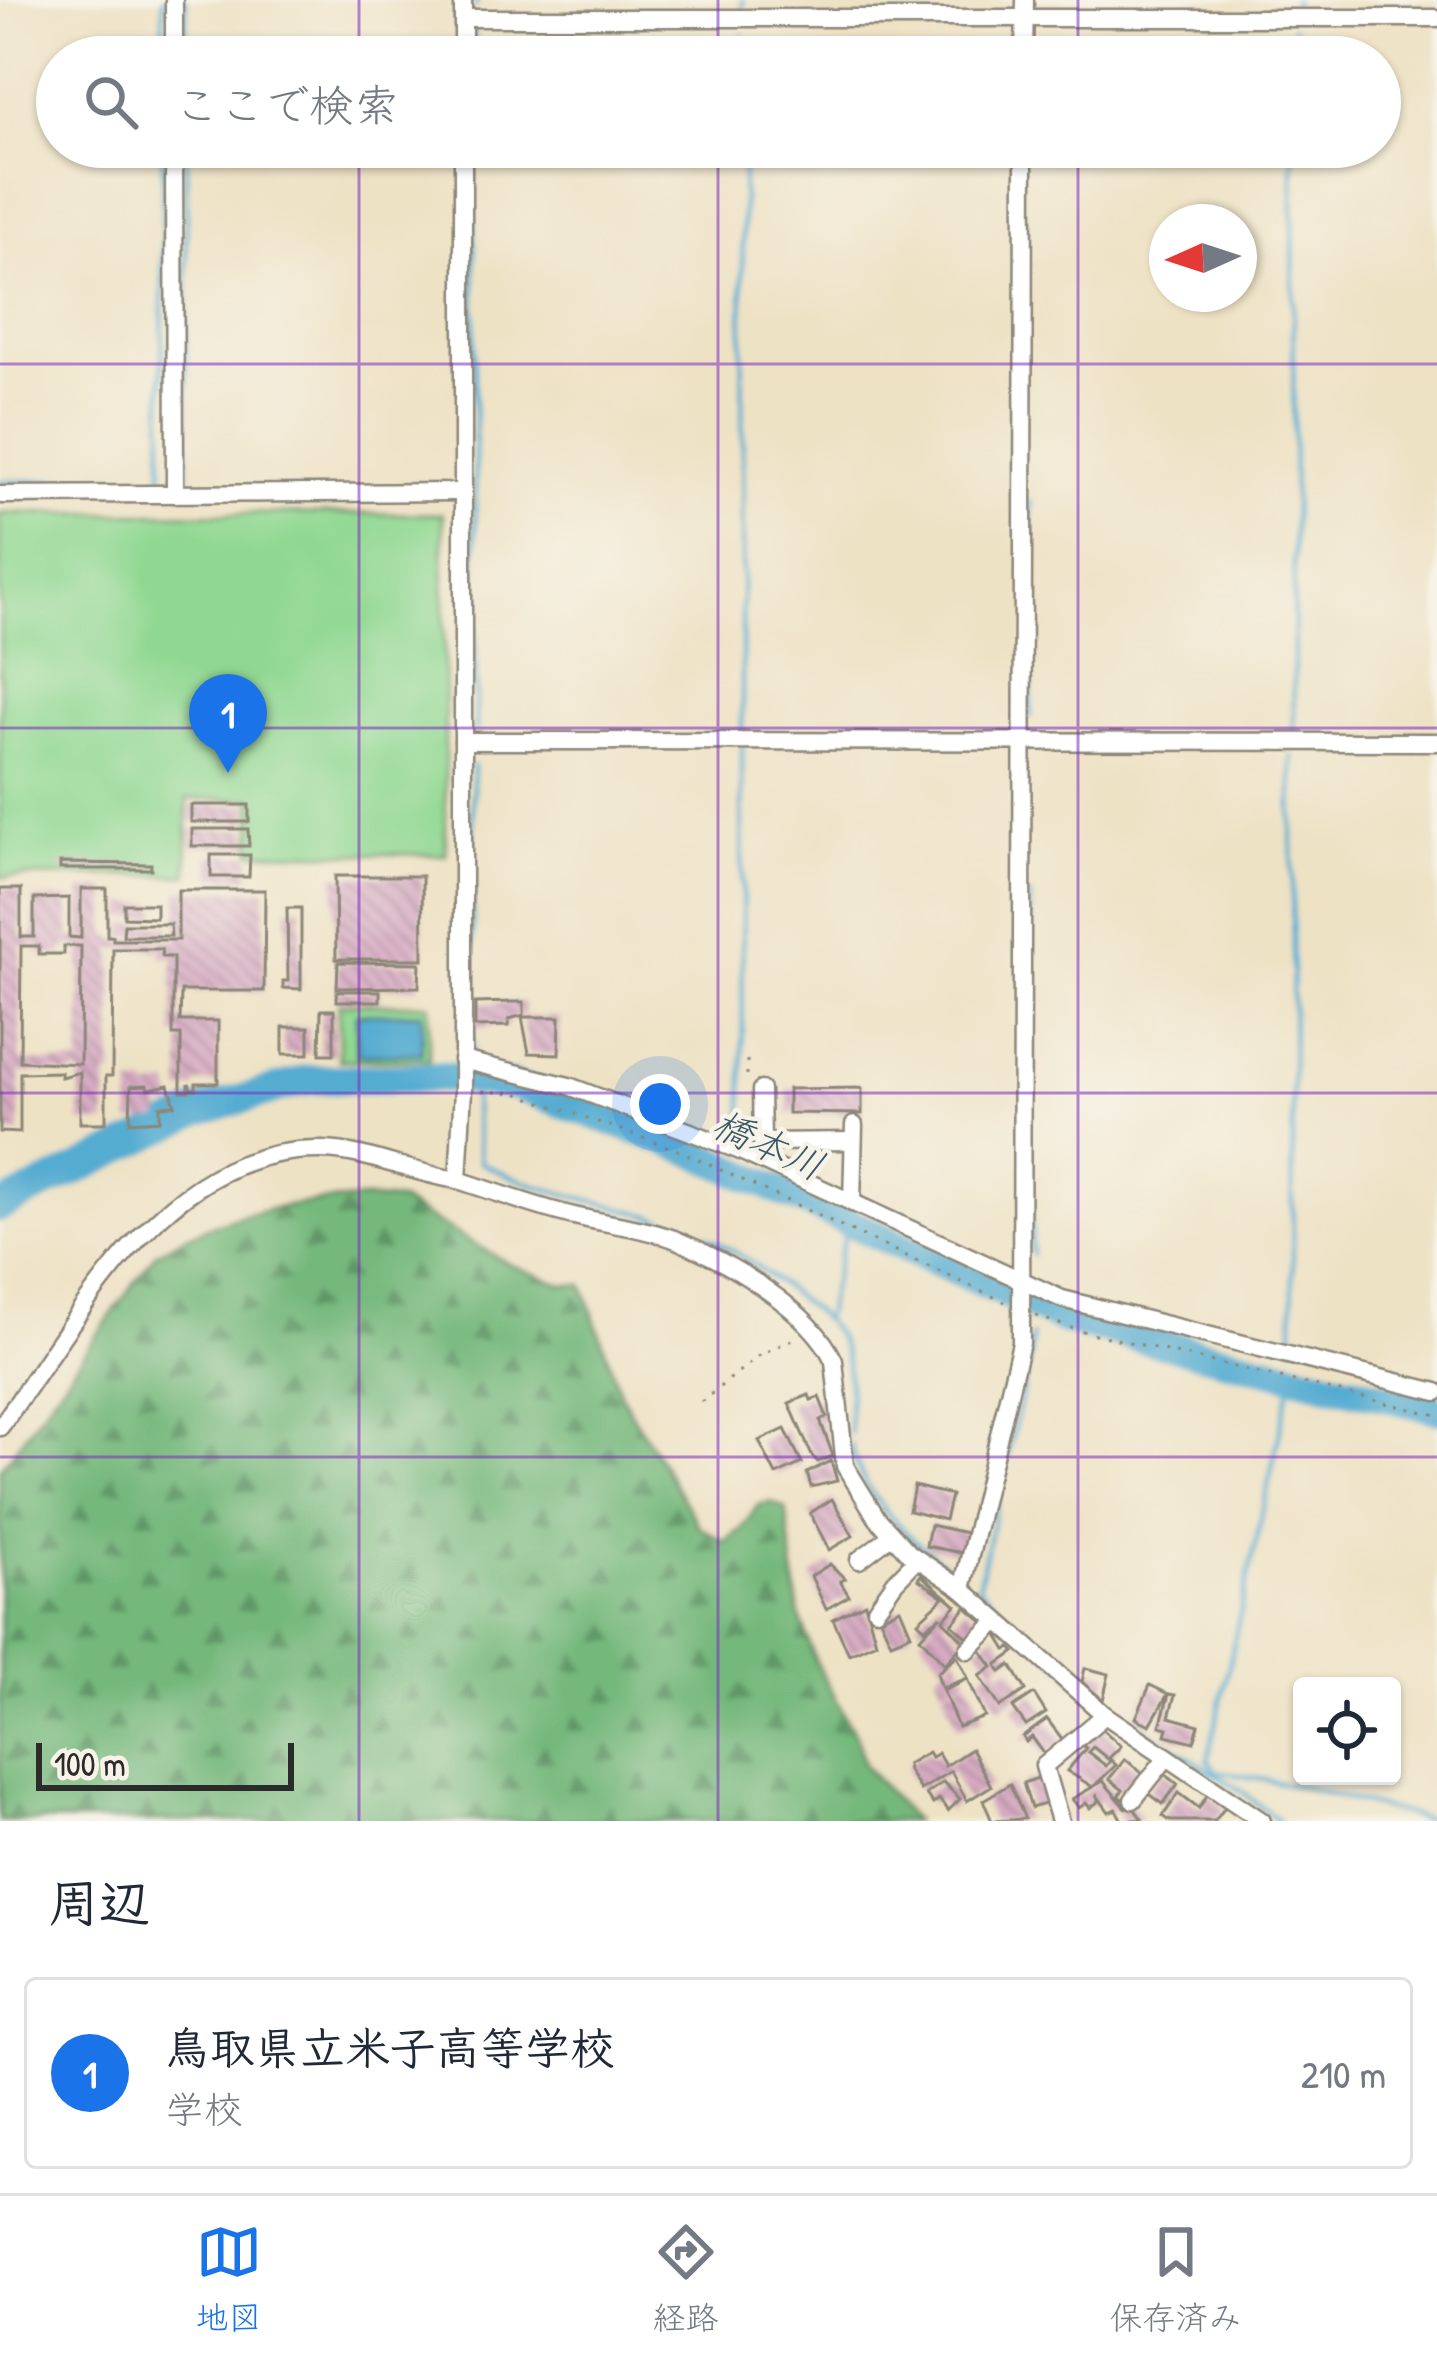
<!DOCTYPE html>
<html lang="ja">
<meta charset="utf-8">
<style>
body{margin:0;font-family:"Patrick Hand","Klee One",sans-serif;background:#f6f6f7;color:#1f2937}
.controls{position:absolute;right:36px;bottom:36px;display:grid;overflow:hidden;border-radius:12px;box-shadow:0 3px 9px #0004}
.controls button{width:108px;height:108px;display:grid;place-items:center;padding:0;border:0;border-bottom:3px solid #e0e1e3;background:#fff;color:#1f2937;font:60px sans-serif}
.compass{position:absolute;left:1149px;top:204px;width:108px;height:108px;border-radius:50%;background:#fff;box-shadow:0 3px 9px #0004;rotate:267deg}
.scale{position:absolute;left:36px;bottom:30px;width:258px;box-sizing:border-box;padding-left:12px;border:6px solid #2b2b2b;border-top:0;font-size:33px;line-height:42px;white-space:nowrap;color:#2b2b2b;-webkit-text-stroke:9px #f7f3e8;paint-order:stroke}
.you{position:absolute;left:660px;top:1104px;width:42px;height:42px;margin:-30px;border:9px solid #fff;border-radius:50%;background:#1a73e8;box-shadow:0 0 0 18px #1a73e833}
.badge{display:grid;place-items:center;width:78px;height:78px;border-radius:50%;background:#1a73e8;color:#fff;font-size:39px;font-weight:700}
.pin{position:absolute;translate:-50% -99px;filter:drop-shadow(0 3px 6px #0008)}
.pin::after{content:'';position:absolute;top:63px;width:42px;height:36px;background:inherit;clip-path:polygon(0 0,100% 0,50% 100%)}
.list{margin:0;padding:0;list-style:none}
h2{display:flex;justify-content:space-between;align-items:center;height:156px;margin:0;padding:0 48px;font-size:51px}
h2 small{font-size:39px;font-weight:400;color:#747a83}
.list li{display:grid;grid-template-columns:78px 1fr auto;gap:36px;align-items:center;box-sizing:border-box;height:192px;margin:0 24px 24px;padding:0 24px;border:3px solid #e0e1e3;border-radius:12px}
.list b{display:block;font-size:45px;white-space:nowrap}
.list p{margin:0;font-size:39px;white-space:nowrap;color:#747a83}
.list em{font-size:39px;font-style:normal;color:#747a83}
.icon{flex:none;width:66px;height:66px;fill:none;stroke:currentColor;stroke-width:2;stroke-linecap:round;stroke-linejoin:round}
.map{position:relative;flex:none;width:1437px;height:1821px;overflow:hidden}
.search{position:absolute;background:#fff;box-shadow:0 3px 9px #0004;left:36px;right:36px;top:36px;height:132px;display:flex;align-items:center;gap:30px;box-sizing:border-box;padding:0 42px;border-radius:66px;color:#747a83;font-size:45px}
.sheet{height:372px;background:#fff}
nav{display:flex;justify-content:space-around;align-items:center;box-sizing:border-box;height:168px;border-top:3px solid #e0e1e3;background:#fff;font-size:33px;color:#747a83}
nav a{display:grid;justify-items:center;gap:6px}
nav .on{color:#1a73e8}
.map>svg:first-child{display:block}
</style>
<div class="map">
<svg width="1437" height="1821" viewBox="0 0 1437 1821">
<defs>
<pattern id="forest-firs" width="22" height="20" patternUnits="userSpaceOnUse" patternTransform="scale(3)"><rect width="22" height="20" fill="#74b87c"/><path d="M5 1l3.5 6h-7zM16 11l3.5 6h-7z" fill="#5f9666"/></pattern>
<pattern id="building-back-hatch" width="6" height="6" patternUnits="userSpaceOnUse" patternTransform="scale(3)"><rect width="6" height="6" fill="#d6aac2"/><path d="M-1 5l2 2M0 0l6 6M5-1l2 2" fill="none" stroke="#ae8b9e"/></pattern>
</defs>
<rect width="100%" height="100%" fill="#f7f3e8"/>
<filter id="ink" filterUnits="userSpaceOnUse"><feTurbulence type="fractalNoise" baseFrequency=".00833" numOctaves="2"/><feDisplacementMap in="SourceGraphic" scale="24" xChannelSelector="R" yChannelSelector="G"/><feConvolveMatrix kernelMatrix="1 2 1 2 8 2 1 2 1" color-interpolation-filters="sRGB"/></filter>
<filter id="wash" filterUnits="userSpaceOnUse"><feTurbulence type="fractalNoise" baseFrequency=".004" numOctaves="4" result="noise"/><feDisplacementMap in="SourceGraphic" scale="48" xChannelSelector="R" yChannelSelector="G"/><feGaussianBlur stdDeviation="2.7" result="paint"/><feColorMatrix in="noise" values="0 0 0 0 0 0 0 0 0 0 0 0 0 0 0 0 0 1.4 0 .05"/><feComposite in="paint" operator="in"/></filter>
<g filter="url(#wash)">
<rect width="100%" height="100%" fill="#eee2c5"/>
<path fill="url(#forest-firs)" stroke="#507254" stroke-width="3" d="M 371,1199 L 399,1201 L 511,1265 L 563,1285 L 583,1285 L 621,1395 L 699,1526 L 724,1542 L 742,1529 L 758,1505 L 771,1502 L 786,1509 L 799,1613 L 816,1663 L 857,1738 L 864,1765 L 914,1821 L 0,1821 L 0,1470 L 155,1254 C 219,1212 296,1201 371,1199 Z"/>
<g fill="#90d892" stroke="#5e825e" stroke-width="3">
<polygon points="0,513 443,514 446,855 252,852 253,799 187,799 188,875 0,877"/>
<rect x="339" y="1004" width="90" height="56"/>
</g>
<polygon fill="#54acd1" stroke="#406c7e" stroke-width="3" points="422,1013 422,1054 357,1055 356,1014"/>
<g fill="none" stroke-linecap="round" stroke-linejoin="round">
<g stroke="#54acd1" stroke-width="4.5">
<polyline points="163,0 163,57"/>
<polyline points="186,0 186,57"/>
<polyline points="476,0 476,6"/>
<polyline points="1294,0 1294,3"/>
<polyline points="743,13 743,0"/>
<polyline points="1293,27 1293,57"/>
<polyline points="474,57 474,31"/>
<polyline points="743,57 743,35"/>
<polyline points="186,147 187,478"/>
<polyline points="474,147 476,729"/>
<polyline points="1293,147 1294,732"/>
<polyline points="0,481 162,481 163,147"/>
<polyline points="1031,717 1031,501"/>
<polyline points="742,734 743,147"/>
<polyline points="742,746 743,1143"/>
<polyline points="1292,756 1293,1345"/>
<polyline points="472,1052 473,765"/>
<polyline points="1030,1059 1030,896"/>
<path d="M 473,1097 L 480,1162 C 539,1194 608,1201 672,1222 C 718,1237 759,1266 796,1297 C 812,1310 832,1324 840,1342 C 853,1369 848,1405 850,1433"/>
<polyline points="1030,1142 1032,1254"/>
<polyline points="824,1320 848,1221"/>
<polyline points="1032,1336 1029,1362 978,1587 1096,1697"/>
<polyline points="1289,1390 1208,1760 1217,1771 1298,1786 1433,1821"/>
<path d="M 851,1445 C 862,1501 915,1544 960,1575"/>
<polyline points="1105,1704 1242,1791 1278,1821"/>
</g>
<polyline stroke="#54acd1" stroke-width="30" points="0,1207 198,1112 307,1080 447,1077 513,1085 690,1150 1064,1320 1437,1409"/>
</g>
<g id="blocks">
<g fill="url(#building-back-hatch)" fill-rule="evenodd">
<rect x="191" y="805" width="58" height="17"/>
<polygon points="192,829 248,829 249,846 192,846"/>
<polygon points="211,855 250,855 249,877 211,877"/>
<polygon points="60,863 151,864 151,869 60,869"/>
<polygon points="335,876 422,876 423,959 336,959"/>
<path d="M 0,889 L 21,889 L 21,937 L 34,937 L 34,899 L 69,898 L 69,937 L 81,938 L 81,889 L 107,889 L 107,936 L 113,936 L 113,940 L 178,940 L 178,890 L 265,890 L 264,991 L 181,991 L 180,1021 L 218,1021 L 218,1083 L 196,1083 L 196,1089 L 191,1089 L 189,1083 L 189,1091 L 181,1091 L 181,1035 L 173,1035 L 173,957 L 162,957 L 161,949 L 113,949 L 112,1076 L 106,1076 L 106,1123 L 80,1123 L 80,1072 L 61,1077 L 61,1072 L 20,1073 L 20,1133 L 0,1132 ZM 21,946 L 39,946 L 39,954 L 64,954 L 64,946 L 81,946 L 80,1064 L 20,1061 Z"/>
<polygon points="124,904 156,904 156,918 124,917"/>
<polygon points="287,908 301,908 301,989 283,988 283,981 288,981"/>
<polygon points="124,924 170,924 171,936 123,936"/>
<polygon points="338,962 420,963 419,987 337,988"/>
<rect x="337" y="991" width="43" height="10"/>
<polygon points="515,1002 524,1002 524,1015 509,1019 509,1026 475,1027 475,1003"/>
<polygon points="321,1010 334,1010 334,1054 320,1054"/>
<polygon points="522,1017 560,1017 559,1054 529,1053"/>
<rect x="283" y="1027" width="26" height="27"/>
<polygon points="147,1085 148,1089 169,1085 175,1105 160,1106 160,1120 130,1122 131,1086"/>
<polygon points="862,1088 862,1114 788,1113 788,1089"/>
<polygon points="809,1395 811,1400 819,1397 827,1417 820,1420 833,1456 818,1462 812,1456 789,1403"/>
<polygon points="785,1429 802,1463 776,1475 759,1441"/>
<polygon points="831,1461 837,1481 811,1487 807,1473"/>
<polygon points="914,1486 951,1495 945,1520 909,1511"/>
<polygon points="832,1499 853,1536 829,1550 810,1513"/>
<polygon points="930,1525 966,1533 962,1553 926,1546"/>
<polygon points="830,1564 845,1579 840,1581 849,1596 826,1609 811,1576"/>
<polygon points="921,1575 956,1605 943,1620 965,1642 945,1664 920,1637 941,1616 925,1628 918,1621 944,1597 918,1579"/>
<polygon points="865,1603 876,1642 849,1654 833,1619"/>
<polygon points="966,1607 986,1624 972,1641 952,1624"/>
<polygon points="900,1608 911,1634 891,1642 880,1618"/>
<polygon points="996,1632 1007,1650 1011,1648 1015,1652 997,1665 1001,1672 1011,1665 1026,1690 1000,1707 980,1676 993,1667 978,1646"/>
<polygon points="957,1656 968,1678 942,1688 937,1673"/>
<polygon points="1085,1668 1109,1674 1103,1700 1082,1682"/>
<polygon points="968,1679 985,1717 958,1727 943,1690"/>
<polygon points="1150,1685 1168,1694 1150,1725 1136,1718"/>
<polygon points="1034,1694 1046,1713 1026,1726 1013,1708"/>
<polygon points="1169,1694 1175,1695 1169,1717 1199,1725 1194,1742 1166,1735 1168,1728 1160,1726"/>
<polygon points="1047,1719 1063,1740 1045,1755 1032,1737 1026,1742 1023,1737"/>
<polygon points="1100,1727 1121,1746 1108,1759 1093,1747 1088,1752 1106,1766 1111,1760 1116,1765 1093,1787 1067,1771 1086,1748 1080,1743"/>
<polygon points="971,1749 991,1786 967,1801 951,1771 920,1790 908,1771 907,1764 928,1752 931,1757 938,1753 945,1766"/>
<polygon points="1125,1759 1147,1777 1126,1802 1118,1796 1123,1790 1109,1779"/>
<polygon points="1162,1772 1178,1784 1163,1804 1147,1792"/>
<polygon points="1041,1777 1049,1803 1031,1808 1023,1783"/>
<polygon points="1103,1781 1126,1808 1131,1804 1142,1819 1122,1821 1116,1809 1109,1812 1096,1794 1099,1801 1090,1808 1086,1803 1079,1808 1072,1799"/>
<polygon points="943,1782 960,1799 948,1811 939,1799 933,1804 926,1794"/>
<polygon points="1010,1784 1025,1819 992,1821 983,1800"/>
<polygon points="1179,1793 1199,1808 1208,1794 1225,1807 1215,1821 1170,1821 1163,1816"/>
</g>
</g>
</g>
<g filter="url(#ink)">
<use href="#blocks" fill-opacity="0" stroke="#8c8678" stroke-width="3"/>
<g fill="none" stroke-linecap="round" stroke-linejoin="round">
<g stroke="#8c8678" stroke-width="21">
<g id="minor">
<polyline points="174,0 174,57"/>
<polyline points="463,18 1437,18"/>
<polyline points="463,57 463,0"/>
<polyline points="1024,57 1025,0"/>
<polyline points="174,147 175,494"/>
<path d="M 463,147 L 463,1089 L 458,1180 C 496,1192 535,1207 574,1216 C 606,1224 643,1227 674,1239 C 725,1260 811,1309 834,1361 L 845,1466 L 877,1518 L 909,1553 L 962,1589 L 1105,1715 L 1262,1821"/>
<polyline points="0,495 462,492"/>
<polyline points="463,741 1437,742"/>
<polyline points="462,1060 569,1086 738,1150 1062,1299 1437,1392"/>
<polyline points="761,1090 762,1142 853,1141"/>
<polyline points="852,1203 854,1125"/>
<path d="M 0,1427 C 80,1318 164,1145 323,1150 C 368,1151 413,1174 458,1180"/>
<polyline points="859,1560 892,1535"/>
<polyline points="962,1589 1021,1343 1024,147"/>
<polyline points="876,1609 895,1582 917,1559"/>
<polyline points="968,1650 998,1621"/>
<polyline points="1133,1800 1167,1757"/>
<polyline points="1060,1821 1044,1766 1105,1715"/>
</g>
</g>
<g stroke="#8c8678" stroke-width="3" stroke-dasharray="3 9" stroke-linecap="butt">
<polyline points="747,1060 747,1080"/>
<polyline points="482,1091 516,1093 680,1151 1005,1302"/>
<polyline points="1036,1316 1074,1329 1437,1415"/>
<polyline points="701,1402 761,1354 798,1337"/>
</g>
<use href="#minor" stroke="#fff" stroke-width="16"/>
</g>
</g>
<path fill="none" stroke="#7b2cbf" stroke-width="3" stroke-opacity="0.55" d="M 359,0 L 359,57M 718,0 L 718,57M 1078,0 L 1078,57M 359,147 L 359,1821M 718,147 L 718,1821M 1078,147 L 1078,1821M 0,364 L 1437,364M 0,728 L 1437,728M 0,1093 L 1437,1093M 0,1457 L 1437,1457"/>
<g text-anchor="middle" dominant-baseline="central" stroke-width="9" stroke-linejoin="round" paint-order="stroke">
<g font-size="39" font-style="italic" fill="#395865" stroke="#f7f3e8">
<text transform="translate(769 1144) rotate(24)">橋本川</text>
</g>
</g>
</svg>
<div class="controls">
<button><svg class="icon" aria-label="locate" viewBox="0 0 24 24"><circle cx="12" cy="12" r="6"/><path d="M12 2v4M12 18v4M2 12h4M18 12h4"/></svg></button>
</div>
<svg class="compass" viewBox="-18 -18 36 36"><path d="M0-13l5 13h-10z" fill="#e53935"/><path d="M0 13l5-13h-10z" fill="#747a83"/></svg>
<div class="scale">100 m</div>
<div class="you"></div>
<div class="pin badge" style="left:228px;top:773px">1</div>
<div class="search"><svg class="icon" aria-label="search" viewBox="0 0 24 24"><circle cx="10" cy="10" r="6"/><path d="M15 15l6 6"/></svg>ここで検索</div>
</div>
<section class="sheet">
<h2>周辺<small></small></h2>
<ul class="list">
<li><span class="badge">1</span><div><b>鳥取県立米子高等学校</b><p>学校</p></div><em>210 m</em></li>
</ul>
</section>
<nav>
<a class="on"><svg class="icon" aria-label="map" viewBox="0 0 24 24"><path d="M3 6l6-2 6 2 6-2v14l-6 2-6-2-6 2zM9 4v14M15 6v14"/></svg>地図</a>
<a><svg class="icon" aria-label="directions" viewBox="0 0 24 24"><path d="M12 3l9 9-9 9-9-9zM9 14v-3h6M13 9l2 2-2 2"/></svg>経路</a>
<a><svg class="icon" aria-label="saved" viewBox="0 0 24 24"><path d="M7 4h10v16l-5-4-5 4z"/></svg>保存済み</a>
</nav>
